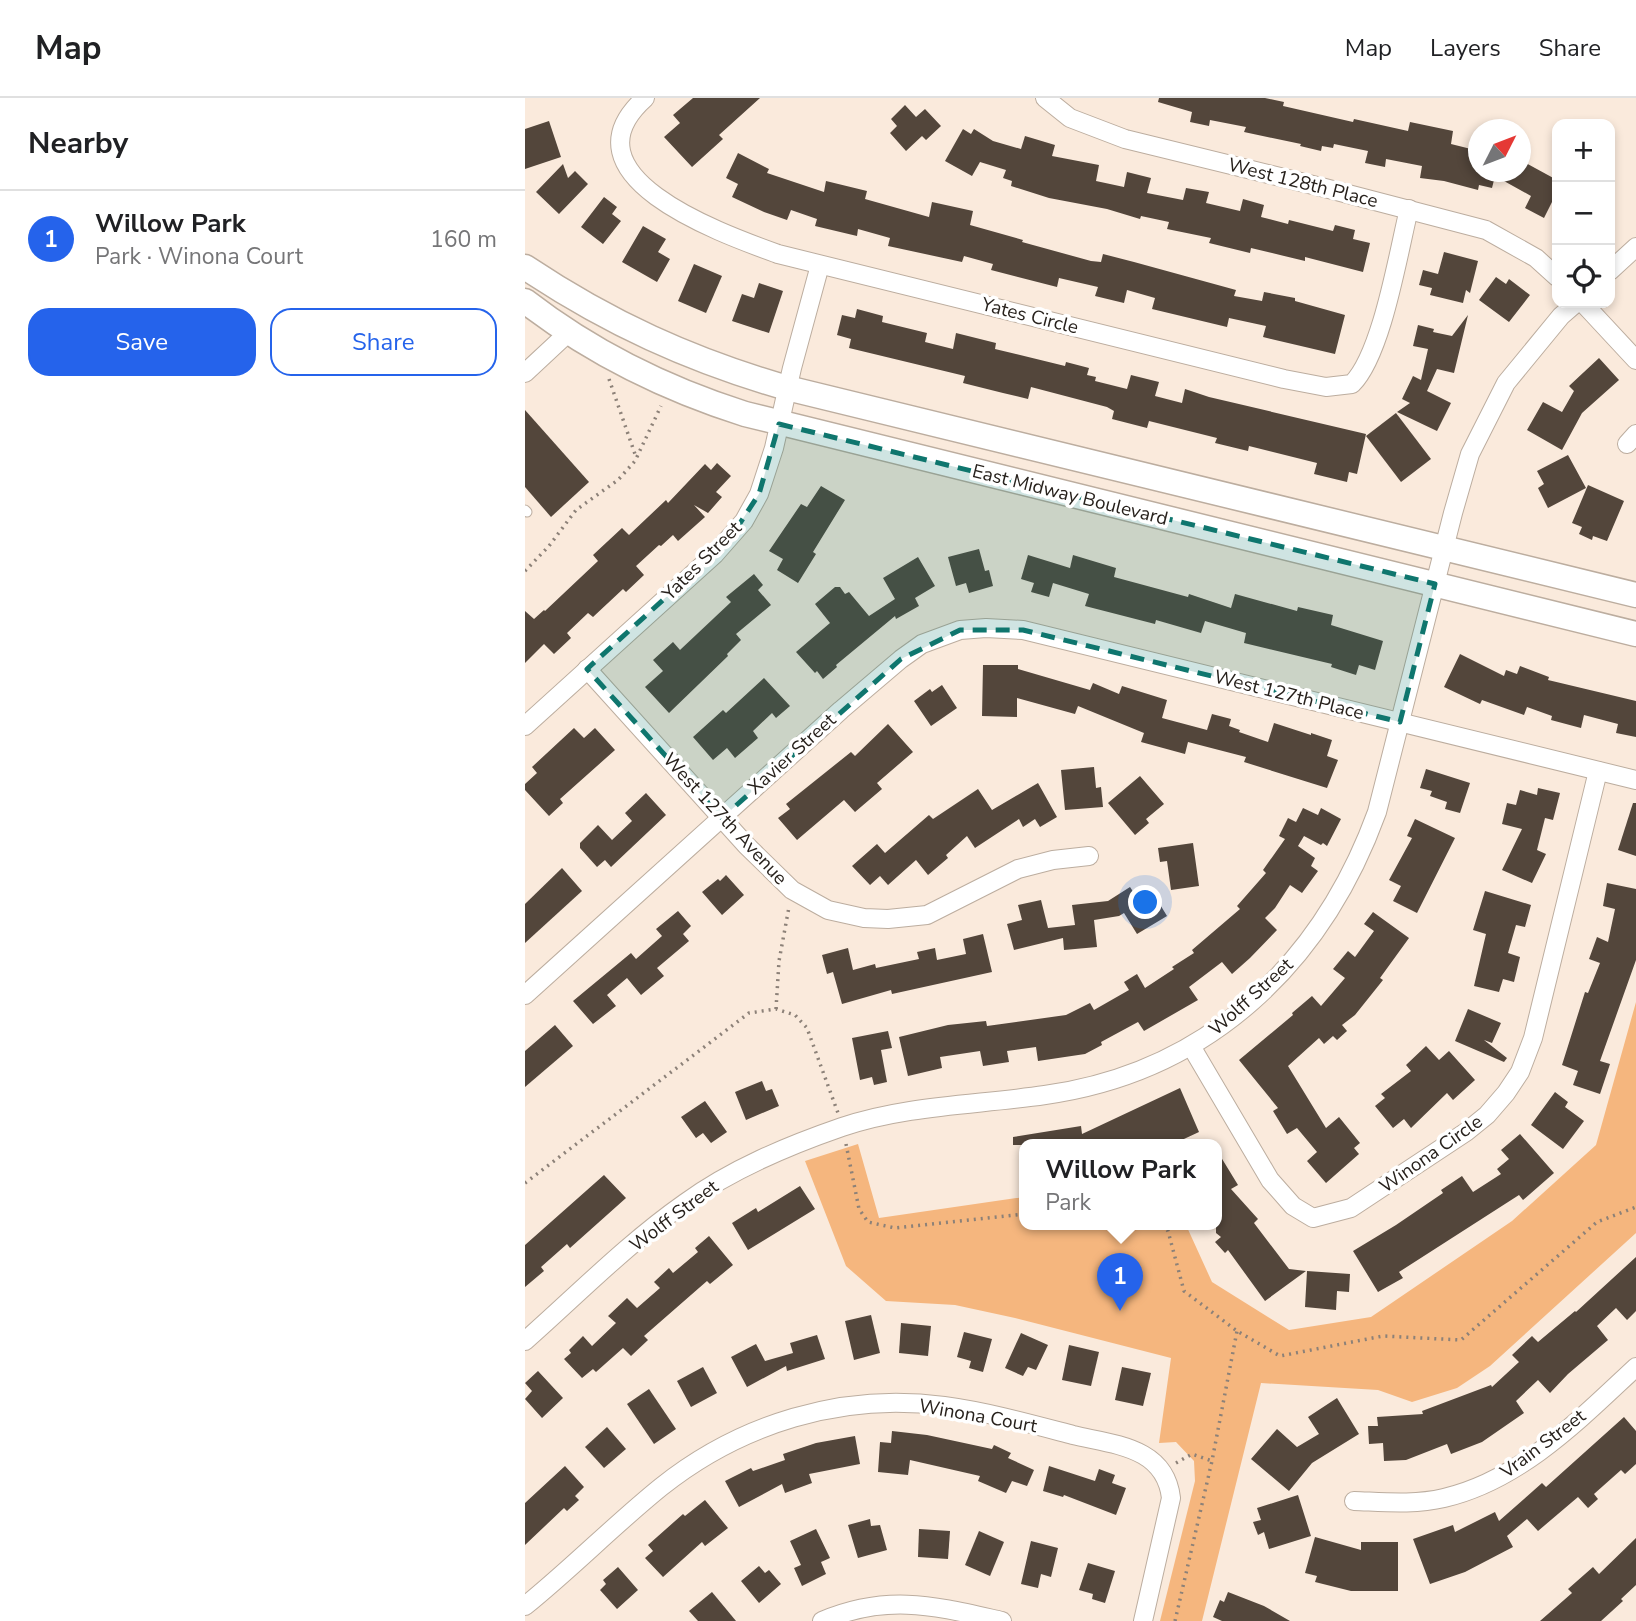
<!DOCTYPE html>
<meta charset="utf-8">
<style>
body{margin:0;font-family:"Nunito Sans",sans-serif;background:#f6f6f6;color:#202124}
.controls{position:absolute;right:21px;top:21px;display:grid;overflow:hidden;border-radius:14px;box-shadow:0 4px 10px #0003}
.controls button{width:63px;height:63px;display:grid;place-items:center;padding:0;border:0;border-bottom:2px solid #e0e0e0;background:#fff;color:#202124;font:35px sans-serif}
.compass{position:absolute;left:943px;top:21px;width:63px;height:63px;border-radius:50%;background:#fff;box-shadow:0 4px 10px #0003;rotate:48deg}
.you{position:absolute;left:621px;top:805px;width:24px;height:24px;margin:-18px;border:5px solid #fff;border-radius:50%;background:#1a73e8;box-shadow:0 0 0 10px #1a73e833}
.badge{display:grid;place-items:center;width:46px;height:46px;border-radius:50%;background:#2563eb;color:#fff;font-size:23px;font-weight:700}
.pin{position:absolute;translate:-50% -58px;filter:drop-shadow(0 2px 4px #0008)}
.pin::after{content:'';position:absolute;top:37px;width:24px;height:21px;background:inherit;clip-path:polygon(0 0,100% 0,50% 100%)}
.popup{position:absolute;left:494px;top:1041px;width:203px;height:91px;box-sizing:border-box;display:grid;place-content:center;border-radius:14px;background:#fff;filter:drop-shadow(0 2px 5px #0005);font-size:23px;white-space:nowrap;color:#757577}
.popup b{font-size:26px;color:#202124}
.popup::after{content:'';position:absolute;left:50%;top:100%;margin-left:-14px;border:14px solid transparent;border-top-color:#fff}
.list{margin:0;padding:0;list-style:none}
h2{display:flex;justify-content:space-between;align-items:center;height:91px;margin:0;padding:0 28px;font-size:30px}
h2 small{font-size:23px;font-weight:400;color:#757577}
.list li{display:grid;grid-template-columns:46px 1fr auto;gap:21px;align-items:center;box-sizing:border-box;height:98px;padding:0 28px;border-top:2px solid #e0e0e0}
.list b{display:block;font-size:26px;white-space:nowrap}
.list p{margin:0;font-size:23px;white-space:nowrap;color:#757577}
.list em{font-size:23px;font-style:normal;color:#757577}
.actions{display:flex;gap:14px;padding:21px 28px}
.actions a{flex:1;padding:16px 0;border:2px solid #2563eb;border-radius:21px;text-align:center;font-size:24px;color:#2563eb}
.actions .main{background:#2563eb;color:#fff}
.icon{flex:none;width:38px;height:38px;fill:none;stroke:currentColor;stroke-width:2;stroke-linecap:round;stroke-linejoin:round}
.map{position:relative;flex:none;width:1111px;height:1523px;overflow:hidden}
header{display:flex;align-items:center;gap:42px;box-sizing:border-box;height:98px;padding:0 35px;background:#fff;border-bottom:2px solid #e0e0e0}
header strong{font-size:33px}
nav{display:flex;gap:38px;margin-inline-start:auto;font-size:24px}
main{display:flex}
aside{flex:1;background:#fff}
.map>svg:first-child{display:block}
</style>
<header>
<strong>Map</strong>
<nav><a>Map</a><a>Layers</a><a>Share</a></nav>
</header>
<main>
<aside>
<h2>Nearby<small></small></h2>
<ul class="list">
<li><span class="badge">1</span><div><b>Willow Park</b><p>Park · Winona Court</p></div><em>160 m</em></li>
</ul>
<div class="actions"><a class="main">Save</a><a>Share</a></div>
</aside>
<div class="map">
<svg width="1111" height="1523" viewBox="0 0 1111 1523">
<rect width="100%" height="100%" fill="#faeadc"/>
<polygon fill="#f5b67e" points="1111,904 1111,1135 965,1268 932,1290 887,1304 853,1292 736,1285 677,1523 635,1523 670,1383 669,1363 651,1344 634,1345 646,1260 490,1220 430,1207 361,1203 321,1168 280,1063 333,1046 354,1120 499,1099 499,1127 661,1127 687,1184 764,1232 846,1219 987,1123 1071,1047"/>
<g fill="#53463b">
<polygon points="168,0 235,0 194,37 198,41 167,69 139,39 155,25 148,17"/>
<polygon points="634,0 740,0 759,4 758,8 828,24 829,21 883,33 885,24 928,33 926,46 954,53 954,74 996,74 999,64 1032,82 1032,94 1019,120 1000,110 1006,98 970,78 967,90 954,87 953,92 919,83 895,80 897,68 861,61 860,69 840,65 843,53 809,46 808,50 797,48 796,53 775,48 776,46 719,34 721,29 685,22 684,28 665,24 667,14 633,4"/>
<polygon points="380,7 391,19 400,11 416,28 401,42 397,38 381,53 365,35 372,28 366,21"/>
<polygon points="24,23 36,59 0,71 0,31"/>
<polygon points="438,31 446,36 449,31 468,43 496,51 500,38 530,47 527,58 574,67 571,83 599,89 602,74 626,80 622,95 658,102 661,90 684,94 681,105 715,113 718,101 739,107 736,119 763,126 764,122 808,133 810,127 830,132 828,141 845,145 838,174 780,159 780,163 726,150 725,155 684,145 686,140 642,131 644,124 616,118 615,121 582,111 524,100 486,88 487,83 478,80 481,72 455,64 447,78 420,63"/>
<polygon points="213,55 244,71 242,75 299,94 301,83 342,93 340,101 404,119 407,104 448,113 445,127 498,142 497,144 566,163 576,164 578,156 609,164 711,192 709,198 737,203 739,194 770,200 770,203 820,217 810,256 738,239 741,228 704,220 702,229 627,211 630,200 602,192 599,205 570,198 573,189 534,180 532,189 466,172 468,166 439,158 437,164 363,148 365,140 333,131 332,138 290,128 292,121 266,112 262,122 239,114 207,99 213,86 201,80"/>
<polygon points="38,66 43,80 50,73 63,86 34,116 11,94"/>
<polygon points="79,99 92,109 87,116 96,123 78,146 56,129"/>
<polygon points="118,128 141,141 133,154 145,161 132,184 97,164"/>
<polygon points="919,154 953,163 945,195 941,192 938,205 905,197 907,190 894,187 898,172 913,176"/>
<polygon points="169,166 197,178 181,215 153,203"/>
<polygon points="971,179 981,186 984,181 1005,197 984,224 954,202"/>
<polygon points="234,185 258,193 244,235 207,223 217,196 229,200"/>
<polygon points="332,211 358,218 357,224 402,235 400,244 428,251 431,235 471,245 470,251 540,268 541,264 564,270 562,277 571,279 570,283 602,291 606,277 634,284 630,298 657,305 660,291 684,299 841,336 832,376 824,374 822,384 789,376 792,365 724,348 723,353 690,345 692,340 624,323 622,330 587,321 589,313 582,309 506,289 503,301 478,295 438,285 440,278 324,250 326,241 312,237 317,217 330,220"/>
<polygon points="943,217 929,275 912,271 902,293 926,305 912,333 872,314 885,305 877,301 888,278 896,282 903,251 888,248 893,227 909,231 908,234 927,238"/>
<polygon points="1074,260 1094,282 1057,315 1037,352 1002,332 1018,304 1037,314 1049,293 1044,288"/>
<polygon points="0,312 64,384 26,419 0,389"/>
<polygon points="871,315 906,361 876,384 841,338"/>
<polygon points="1043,357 1061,390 1023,410 1013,390 1019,386 1012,373"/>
<polygon points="192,365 206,378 191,394 197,399 183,415 169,407 180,419 153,443 148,437 136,448 134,447 111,468 119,477 101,494 98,491 68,519 63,515 42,535 46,540 29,556 19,546 0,565 0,513 9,521 19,512 20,513 73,463 68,457 97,430 104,437 141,402 143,405 180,366 186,372"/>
<polygon points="1063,387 1099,403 1082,443 1068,438 1067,442 1054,436 1057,429 1047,425"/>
<polygon points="296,388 320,402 288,454 291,456 273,485 252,472 258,461 244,453 276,406 282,409"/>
<polygon points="454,451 460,473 464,472 468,488 444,495 441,485 431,488 423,459"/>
<polygon points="503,457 545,470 548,457 591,470 589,479 663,499 664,496 706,510 710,496 772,513 773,509 808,517 806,527 858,543 850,572 834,567 831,577 806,569 807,566 719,545 721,535 680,523 676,535 631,522 630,526 560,508 564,496 528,485 524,499 506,494 509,485 496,481"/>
<polygon points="393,459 410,488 390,500 394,508 371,521 370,518 311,567 312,569 298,581 292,573 290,575 271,554 305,525 290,506 310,489 315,489 320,496 324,494 344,518 370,501 358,480"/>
<polygon points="229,476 238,487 233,492 246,507 211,536 216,542 202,556 203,558 144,615 120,589 138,573 128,562 148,544 155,552 206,504 201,499"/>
<polygon points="935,556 979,578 981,572 992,576 995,568 1024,579 1023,582 1111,603 1111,639 1091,635 1093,626 1059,617 1056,630 1026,622 1027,618 1002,609 999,617 957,602 955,606 919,589"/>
<polygon points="458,567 493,567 493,571 565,592 568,585 594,596 597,588 642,602 637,620 682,632 687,616 706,621 704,628 715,632 714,634 743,644 749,625 786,637 786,635 807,642 802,658 813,662 802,690 719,664 721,659 663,644 660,656 616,644 619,635 553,608 550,616 492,600 492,619 457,618"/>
<polygon points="239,580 265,608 251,620 247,615 228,633 233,640 210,660 202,650 188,662 168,639 198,612 201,615"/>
<polygon points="417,587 432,610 406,628 389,603 405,591 407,594"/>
<polygon points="363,626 388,654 352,685 357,691 330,714 319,702 272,742 253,720 265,711 261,706 326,654 330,658"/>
<polygon points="49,630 59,640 70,630 90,652 35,701 38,705 24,718 0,692 0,686 12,675 7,669"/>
<polygon points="569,669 571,690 576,689 578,709 540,712 536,672"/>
<polygon points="901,671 945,685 935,715 920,711 922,704 905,698 907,693 895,690"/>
<polygon points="615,678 639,706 621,721 624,725 610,737 583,705"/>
<polygon points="513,685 532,719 515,729 510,721 498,729 494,721 450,750 442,738 421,757 423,760 403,777 391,762 363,787 355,778 345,787 327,768 352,746 360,755 404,717 408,721 453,691 467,712"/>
<polygon points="1013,690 1035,695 1028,722 1020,720 1012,752 1021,756 1007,785 977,772 997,731 977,726 982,705 991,707 995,692 1012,697"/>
<polygon points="121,695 141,717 86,769 80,762 72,769 55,750 55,745 73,727 87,742 107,723 100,715"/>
<polygon points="1108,705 1111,705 1111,758 1093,752"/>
<polygon points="778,710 793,717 796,710 816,721 802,748 798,745 796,747 779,738 773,748 790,760 786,768 793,773 777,795 765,787 750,810 740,820 752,832 725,860 707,876 697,864 664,889 673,902 619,933 613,924 576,944 577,947 560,956 513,963 511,949 482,953 484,964 458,968 455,953 415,959 417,970 383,978 374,939 423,927 461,923 462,928 541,917 565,905 569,912 604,892 599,884 612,876 620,890 649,871 647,869 669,855 667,852 715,811 712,808 741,775 738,772 760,741 754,738 763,720 771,724"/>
<polygon points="890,721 930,740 892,815 868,803 876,788 864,782 887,740 882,738"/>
<polygon points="668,745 674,788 646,792 642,763 635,764 633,750"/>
<polygon points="37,770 57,793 0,845 0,806"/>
<polygon points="201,777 219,797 197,817 177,794 193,781 195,783"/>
<polygon points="1082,785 1111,791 1111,862 1075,963 1085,966 1075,996 1048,987 1053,973 1037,967 1060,894 1063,895 1075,865 1064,861 1072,839 1083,844 1090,811 1078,808"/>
<polygon points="605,789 615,804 628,795 642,818 612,836 599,815 594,818 569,822 572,849 539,852 538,840 489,852 482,826 497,822 493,807 516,802 523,830 550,827 547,807 583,803"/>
<polygon points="960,793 1006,807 1000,829 991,827 983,855 995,859 989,884 978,881 974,894 949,888 961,836 948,832"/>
<polygon points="153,813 166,828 158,836 164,843 132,870 139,878 116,897 102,880 82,897 91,908 68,926 48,903 106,855 111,861 137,838 131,831"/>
<polygon points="848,814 884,840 855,880 858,882 830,917 817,927 822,933 812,942 808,938 799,946 794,940 763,968 801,1030 814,1019 835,1045 829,1050 834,1056 801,1085 782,1063 792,1054 772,1030 762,1036 748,1013 753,1010 714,962 768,917 767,915 787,898 796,908 820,880 808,871 823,853 830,859 849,833 839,826"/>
<polygon points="458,836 467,874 367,896 366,892 317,906 308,874 302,876 297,857 323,850 328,872 350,866 351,870 394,861 392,854 410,850 412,862 441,856 438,841"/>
<polygon points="943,911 976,925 967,945 959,942 982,960 979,964 930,943"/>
<polygon points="30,927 48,948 0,989 0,953"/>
<polygon points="363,933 367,950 356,952 362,984 349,987 347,979 335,982 327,940"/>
<polygon points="901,948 914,962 924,953 950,982 928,1002 922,995 886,1030 879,1021 868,1030 850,1008 860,1000 856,996 886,973 881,967"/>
<polygon points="237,983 241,993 247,991 254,1008 221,1022 210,994"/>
<polygon points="655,990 674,1034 646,1047 488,1047 488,1039 556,1028 557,1036"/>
<polygon points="1030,994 1043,1004 1040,1009 1059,1023 1038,1051 1006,1027"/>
<polygon points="180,1003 202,1034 186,1045 178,1035 171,1040 156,1019"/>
<polygon points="995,1036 1029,1075 998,1102 994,1097 874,1174 878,1180 853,1194 828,1153 871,1127 918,1095 916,1092 937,1078 948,1094 976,1076 972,1071 984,1061 976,1052"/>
<polygon points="691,1051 713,1087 706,1091 733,1121 729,1125 764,1171 781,1173 740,1203 703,1152 700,1155 690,1144 696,1139 691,1135"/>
<polygon points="79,1077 101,1100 45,1150 42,1146 16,1169 19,1173 0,1189 0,1147"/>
<polygon points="275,1088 290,1111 223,1152 207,1125 231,1110 233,1114"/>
<polygon points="184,1138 208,1167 185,1186 182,1183 119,1238 123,1242 106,1258 98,1250 71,1274 68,1271 57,1280 39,1261 46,1255 44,1252 58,1238 67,1248 91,1225 83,1218 102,1200 112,1210 135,1190 129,1184 144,1170 148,1175 173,1154 170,1150"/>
<polygon points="1111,1159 1111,1213 1102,1222 1091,1210 1072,1228 1083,1242 1043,1276 1025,1295 1013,1282 991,1303 999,1315 957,1344 926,1356 922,1346 881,1362 859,1363 858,1345 844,1346 843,1328 853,1328 852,1319 898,1316 897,1313 966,1287 967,1289 994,1264 987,1257 1007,1238 1013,1244 1050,1213 1051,1214"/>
<polygon points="782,1173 825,1176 824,1194 812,1193 811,1212 780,1209"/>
<polygon points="346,1217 355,1255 329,1262 320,1223"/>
<polygon points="376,1225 406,1228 403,1258 374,1255"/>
<polygon points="439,1234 467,1241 458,1274 444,1270 446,1263 432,1259"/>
<polygon points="496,1235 523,1247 511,1272 503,1269 498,1278 480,1270"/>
<polygon points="292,1237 300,1261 262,1273 261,1268 222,1289 206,1259 231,1246 240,1263 268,1255 265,1245"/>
<polygon points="544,1247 574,1254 566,1288 537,1282"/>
<polygon points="178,1269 192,1295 166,1309 152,1283"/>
<polygon points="597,1269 626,1275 618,1308 590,1302"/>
<polygon points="13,1273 38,1300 17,1320 0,1301 7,1293 0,1285"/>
<polygon points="124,1291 151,1331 129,1346 102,1306"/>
<polygon points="812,1300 834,1336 787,1365 764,1393 726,1361 752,1331 772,1349 794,1336 783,1319"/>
<polygon points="1099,1319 1111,1333 1111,1366 1100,1376 1096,1372 1069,1396 1073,1401 1063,1410 1053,1399 1013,1433 1002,1421 982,1438 988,1449 940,1474 905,1486 888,1441 928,1427 930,1434 970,1414 974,1423 1017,1385 1021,1389"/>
<polygon points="82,1329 101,1351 79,1370 60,1349"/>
<polygon points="367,1333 402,1337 467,1351 469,1347 486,1355 483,1360 509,1372 502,1388 487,1383 481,1395 453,1383 455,1378 385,1362 383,1377 353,1374 355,1344 366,1345"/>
<polygon points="330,1338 335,1366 284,1376 287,1385 260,1395 257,1386 214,1409 200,1383 226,1370 228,1373 260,1362 258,1356 291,1345"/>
<polygon points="40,1368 59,1389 50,1398 54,1402 42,1413 39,1410 0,1447 0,1405"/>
<polygon points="524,1368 570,1383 574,1371 590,1377 587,1385 601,1390 591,1417 539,1397 538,1399 518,1393"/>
<polygon points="773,1397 786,1438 744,1451 739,1434 733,1437 728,1424 736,1422 732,1410"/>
<polygon points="180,1402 203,1430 180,1448 177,1444 138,1479 120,1460 128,1453 123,1447 158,1416 160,1418"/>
<polygon points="345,1421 346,1428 355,1427 362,1452 333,1460 323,1427"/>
<polygon points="291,1431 305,1460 296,1464 301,1476 277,1488 269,1470 276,1467 265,1443"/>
<polygon points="394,1431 425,1433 423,1461 393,1459"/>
<polygon points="454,1433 479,1444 465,1478 440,1467"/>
<polygon points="790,1439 836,1452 836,1444 873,1444 873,1493 826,1493 790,1484 792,1478 780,1475"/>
<polygon points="1111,1440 1111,1487 1096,1501 1098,1503 1076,1523 1015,1523 1047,1495 1043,1491 1068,1469 1074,1476"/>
<polygon points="506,1443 533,1450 526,1479 516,1476 513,1490 496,1486"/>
<polygon points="563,1465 590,1473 580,1505 567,1501 568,1496 554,1492"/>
<polygon points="234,1468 240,1475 244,1472 256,1486 234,1505 216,1483"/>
<polygon points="93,1469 113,1492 92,1511 75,1492 81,1486 78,1482"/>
<polygon points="187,1494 211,1523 173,1523 164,1513"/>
<polygon points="703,1494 739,1508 765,1523 697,1523 688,1519 695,1502 699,1504"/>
</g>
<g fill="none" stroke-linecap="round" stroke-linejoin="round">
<g stroke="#bcad9f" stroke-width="11">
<polyline id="service" points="0,412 2,414"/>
</g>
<g stroke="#bcad9f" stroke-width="20">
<g id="minor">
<path d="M 120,0 C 33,78 198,136 253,156 L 759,281 L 801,289 L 827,286 C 857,256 873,156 884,111"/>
<polyline points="520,0 545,20 600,41 800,90 961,132 1011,160 1032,179"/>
<polyline points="1085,173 1111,149"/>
<polyline points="1058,205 1111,262"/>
<polyline points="0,275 44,234"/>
<polyline points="1102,346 1111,336"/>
<polyline points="62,571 221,747 267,792 303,812 339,820 363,821 402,817 493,771 528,762 564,758"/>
<polyline points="0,628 190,456 219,423 234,396 249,350 267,270 295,167"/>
<polyline points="0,897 316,612 376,561 397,546 435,532 461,530 498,532 1111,682"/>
<polyline points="666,948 745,1082 768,1108 788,1120 826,1110 941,1034 962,1017 981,995 995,974 1008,940 1073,673"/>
<path d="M 0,1243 C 52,1197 103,1145 160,1105 C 207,1071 262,1048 317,1029 C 382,1007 453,1007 520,997 C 684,974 797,865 852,714 L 928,415 L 945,356 L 981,285 L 1036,218 L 1051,205"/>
<path d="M 829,1403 C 859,1404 889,1407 919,1400 C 996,1382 1055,1321 1111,1269"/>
<path d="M 0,1508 C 47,1470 89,1427 136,1389 C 215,1326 317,1294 419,1308 C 463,1314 506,1326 548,1337 C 590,1347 640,1349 646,1400 L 618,1523"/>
<path d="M 297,1523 C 363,1495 410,1508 477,1523"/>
</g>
</g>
<g stroke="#bcad9f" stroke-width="27">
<g id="secondary">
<path d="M 0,169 C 84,225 165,262 262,290 L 1111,497"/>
<path d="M 0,203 C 66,254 141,291 220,316 L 1111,536"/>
</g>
</g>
<g stroke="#8c8178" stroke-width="3.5" stroke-dasharray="2 5" stroke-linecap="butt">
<polyline points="84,281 111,359"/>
<polyline points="0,473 24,448 51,412 93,382 110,363 136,308"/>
<polyline points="251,911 254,863 264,809"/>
<polyline points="321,1046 334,1111 343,1124 370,1130 499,1116"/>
<polyline points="0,1085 224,915 251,911 270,917 282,930 313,1015"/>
<polyline points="637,1127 643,1133 659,1193 712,1233 755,1258 858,1238 936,1242 1072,1124 1111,1109"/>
<polyline points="651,1365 667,1356 687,1363"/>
<polyline points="650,1523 687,1363 712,1233"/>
</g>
<use href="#service" stroke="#fff" stroke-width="9"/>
<use href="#minor" stroke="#fff" stroke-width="18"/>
<use href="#secondary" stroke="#fff" stroke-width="24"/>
</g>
<path fill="#0f766e" fill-opacity="0.2" stroke="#0f766e" stroke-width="5" stroke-dasharray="14 9" stroke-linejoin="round" d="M 254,326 L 910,486 L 875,624 L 498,532 L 435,532 L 376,561 L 197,720 L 62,571 L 204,442 L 234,396 Z"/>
<g text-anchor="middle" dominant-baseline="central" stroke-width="7" stroke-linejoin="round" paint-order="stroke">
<g font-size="19" fill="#27211c" stroke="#fff">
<text transform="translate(778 85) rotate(14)">West 128th Place</text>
<text transform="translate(505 218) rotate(14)">Yates Circle</text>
<text transform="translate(545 397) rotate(14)">East Midway Boulevard</text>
<text transform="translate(177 463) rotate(-45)">Yates Street</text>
<text transform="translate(764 597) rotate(14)">West 127th Place</text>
<text transform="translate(267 656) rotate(-42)">Xavier Street</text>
<text transform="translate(200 721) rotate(47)">West 127th Avenue</text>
<text transform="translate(726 899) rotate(-42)">Wolff Street</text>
<text transform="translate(906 1056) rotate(-35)">Winona Circle</text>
<text transform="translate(149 1118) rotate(-37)">Wolff Street</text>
<text transform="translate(453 1318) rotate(10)">Winona Court</text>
<text transform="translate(1018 1346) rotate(-37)">Vrain Street</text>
</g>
</g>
</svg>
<div class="controls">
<button>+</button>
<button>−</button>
<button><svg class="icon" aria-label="locate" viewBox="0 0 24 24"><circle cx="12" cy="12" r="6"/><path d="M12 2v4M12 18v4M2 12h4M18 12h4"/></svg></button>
</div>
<svg class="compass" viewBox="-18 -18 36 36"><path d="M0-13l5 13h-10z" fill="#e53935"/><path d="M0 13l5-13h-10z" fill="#757577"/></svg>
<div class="you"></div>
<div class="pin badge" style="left:595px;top:1213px">1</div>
<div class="popup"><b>Willow Park</b>Park</div>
</div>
</main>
